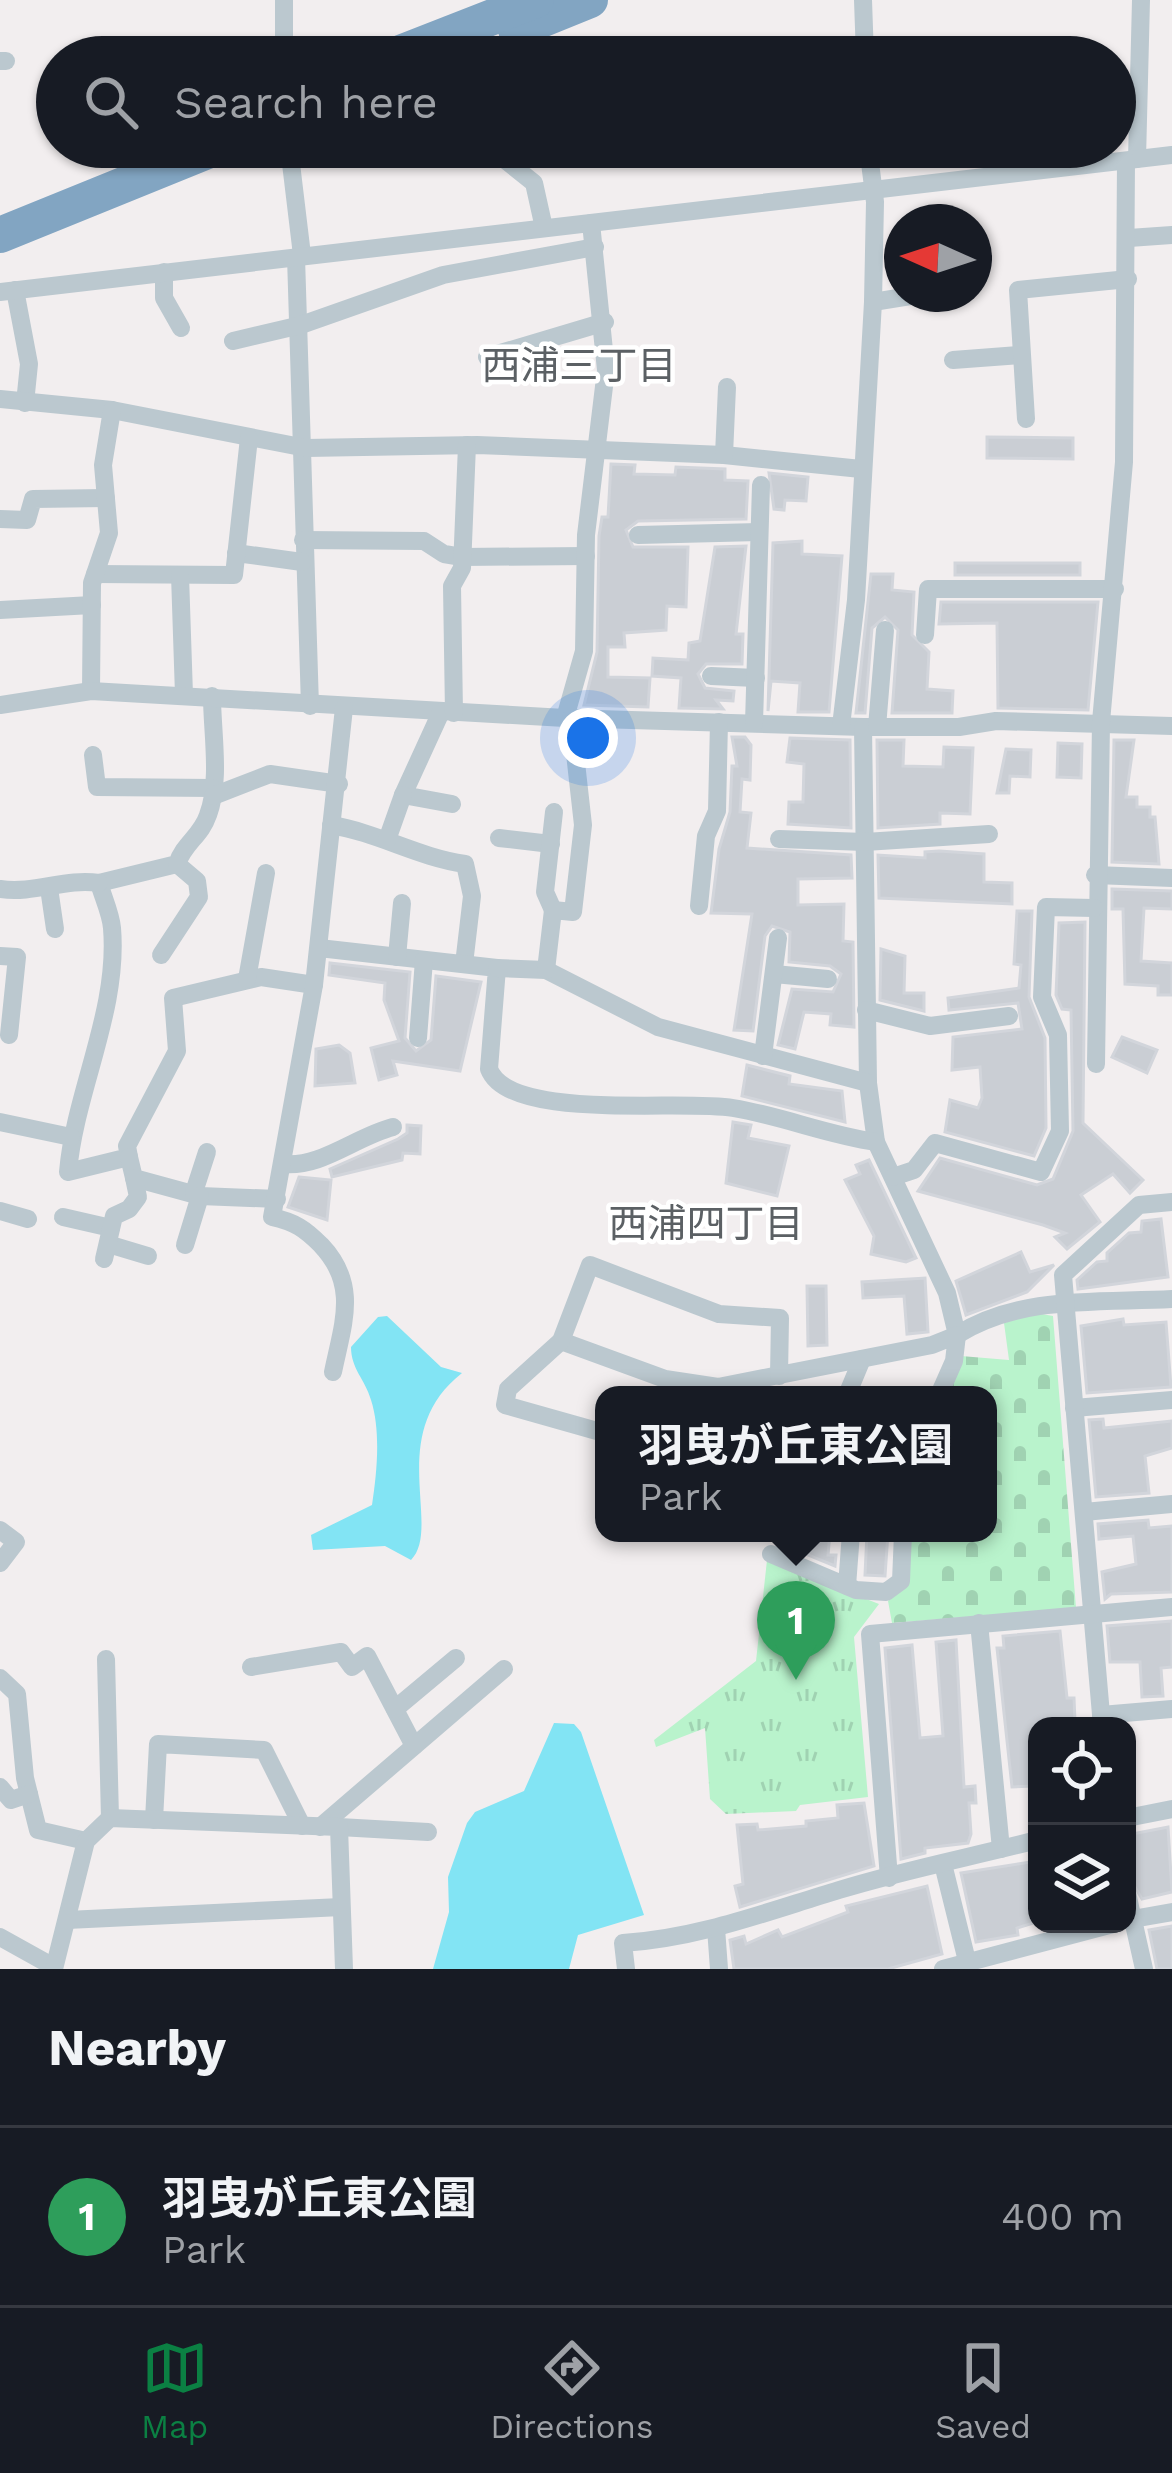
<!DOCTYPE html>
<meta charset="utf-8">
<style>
body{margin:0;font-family:"Work Sans","Noto Sans JP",sans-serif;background:#242831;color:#f1f3f6}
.controls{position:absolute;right:36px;bottom:36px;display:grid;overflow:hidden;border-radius:24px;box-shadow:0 3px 9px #0004}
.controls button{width:108px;height:108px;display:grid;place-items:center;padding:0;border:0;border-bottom:3px solid #363941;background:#171b24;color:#f1f3f6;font:60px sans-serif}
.compass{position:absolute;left:884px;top:204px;width:108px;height:108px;border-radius:50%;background:#171b24;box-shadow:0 3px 9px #0004;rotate:273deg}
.you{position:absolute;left:588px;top:738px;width:42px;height:42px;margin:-30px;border:9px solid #fff;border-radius:50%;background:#1a73e8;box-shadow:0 0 0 18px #1a73e833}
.badge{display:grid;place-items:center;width:78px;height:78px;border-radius:50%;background:#0b8043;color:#fff;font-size:39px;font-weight:700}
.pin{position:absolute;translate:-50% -99px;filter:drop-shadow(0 3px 6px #0008)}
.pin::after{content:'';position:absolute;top:63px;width:42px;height:36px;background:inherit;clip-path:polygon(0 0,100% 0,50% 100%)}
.popup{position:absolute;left:595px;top:1386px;width:402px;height:156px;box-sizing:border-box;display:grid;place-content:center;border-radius:24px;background:#171b24;filter:drop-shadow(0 3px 9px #0005);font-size:39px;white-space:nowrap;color:#9ea1a6}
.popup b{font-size:45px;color:#f1f3f6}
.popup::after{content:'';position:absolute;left:50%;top:100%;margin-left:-24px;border:24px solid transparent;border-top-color:#171b24}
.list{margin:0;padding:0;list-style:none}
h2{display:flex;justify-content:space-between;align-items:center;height:156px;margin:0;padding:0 48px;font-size:51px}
h2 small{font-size:39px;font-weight:400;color:#9ea1a6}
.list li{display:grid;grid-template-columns:78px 1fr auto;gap:36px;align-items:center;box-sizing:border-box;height:180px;padding:0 48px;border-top:3px solid #363941}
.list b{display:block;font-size:45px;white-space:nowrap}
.list p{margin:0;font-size:39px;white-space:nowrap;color:#9ea1a6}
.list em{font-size:39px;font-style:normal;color:#9ea1a6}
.icon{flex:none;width:66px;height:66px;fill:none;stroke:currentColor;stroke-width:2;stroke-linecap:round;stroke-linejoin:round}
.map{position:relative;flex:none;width:1172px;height:1969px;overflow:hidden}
.search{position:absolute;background:#171b24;box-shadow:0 3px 9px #0004;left:36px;right:36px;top:36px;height:132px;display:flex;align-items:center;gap:30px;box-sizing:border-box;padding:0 42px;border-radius:66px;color:#9ea1a6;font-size:45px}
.sheet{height:336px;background:#171b24}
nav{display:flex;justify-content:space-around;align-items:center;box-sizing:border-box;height:168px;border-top:3px solid #363941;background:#171b24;font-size:33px;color:#9ea1a6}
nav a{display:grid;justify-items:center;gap:6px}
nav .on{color:#0b8043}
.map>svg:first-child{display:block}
</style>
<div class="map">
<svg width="1172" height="1969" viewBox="0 0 1172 1969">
<defs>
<pattern id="grass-tufts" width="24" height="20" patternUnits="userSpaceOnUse" patternTransform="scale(3)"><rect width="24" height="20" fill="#b9f3cc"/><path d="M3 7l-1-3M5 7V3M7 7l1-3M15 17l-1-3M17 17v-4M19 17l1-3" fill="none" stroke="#a0d2b2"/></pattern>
<pattern id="cemetery-stones" width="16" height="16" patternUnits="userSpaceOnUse" patternTransform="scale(3)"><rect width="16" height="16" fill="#b9f3cc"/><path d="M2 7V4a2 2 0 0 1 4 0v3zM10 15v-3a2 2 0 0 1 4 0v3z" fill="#a0d2b2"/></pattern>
</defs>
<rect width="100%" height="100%" fill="#f2eeef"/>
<polygon fill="url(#grass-tufts)" points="767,1560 879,1604 854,1637 868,1797 800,1805 796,1811 726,1814 710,1799 705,1728 656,1747 654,1740 756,1661"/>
<polygon fill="url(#cemetery-stones)" points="1036,1313 1053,1316 1076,1608 892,1623 888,1601 909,1583 911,1533 988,1533 988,1395 944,1395 961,1356 1009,1360 1004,1323"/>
<g fill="#82e4f4">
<path d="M 387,1316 L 441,1367 L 462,1373 C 384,1434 443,1527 411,1560 L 385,1546 L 313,1550 L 311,1535 L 372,1505 C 377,1473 381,1431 371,1400 C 365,1379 351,1369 351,1347 L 378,1317 Z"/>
<polygon points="554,1723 574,1724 581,1732 644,1915 578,1935 569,1969 433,1969 449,1912 448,1877 467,1823 475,1812 524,1791"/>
</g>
<g fill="#caced4" stroke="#d2d5db" stroke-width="3">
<polygon points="987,437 1073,438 1073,459 987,458"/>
<polygon points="611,464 635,465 634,474 675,475 676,467 725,469 725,480 748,481 746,519 638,521 626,530 633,547 688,547 686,607 667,606 666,630 624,633 625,647 608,647 608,677 650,678 648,707 584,705 597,652 599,536 602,517 608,517"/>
<polygon points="769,473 808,477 806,501 785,500 784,510 774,509"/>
<polygon points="802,541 802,554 842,556 829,712 798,712 800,683 771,681 768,711 773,543"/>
<polygon points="746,546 736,634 743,634 742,664 706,664 698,674 705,688 734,691 733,701 716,700 723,709 679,708 681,678 652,676 653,658 688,660 689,643 700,641 715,547"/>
<rect x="955" y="563" width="125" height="12"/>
<polygon points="871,574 893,574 892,590 914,592 912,635 929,652 927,689 953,691 952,713 892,713 898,630 885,617 872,628 865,713 856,713"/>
<polygon points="941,602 1098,602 1088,710 998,708 997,623 939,624"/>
<polygon points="732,737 745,737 751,745 750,780 742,779 740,812 751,813 747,848 851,855 852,878 798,879 798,905 844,904 843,941 853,942 854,1027 830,1025 831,1014 804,1012 795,1049 778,1045 792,989 833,992 841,974 830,966 789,962 790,932 772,926 765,936 753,1031 734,1030 752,914 711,913 719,849 730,812 732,766 737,766"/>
<polygon points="790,738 850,740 851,828 788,824 789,802 803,802 804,764 787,762"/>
<polygon points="877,740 904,740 903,766 943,767 944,747 973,748 970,814 940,813 940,824 878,828"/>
<polygon points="1114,740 1134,740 1126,797 1137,797 1137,807 1150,807 1150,817 1155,817 1159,864 1112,862"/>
<polygon points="1058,743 1082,744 1081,778 1057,777"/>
<polygon points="1006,749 1031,750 1030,777 1010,776 1009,793 997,793"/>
<polygon points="939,851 984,854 984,882 1012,883 1012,904 879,898 878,855 925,858 925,852"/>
<polygon points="1112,889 1172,891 1172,909 1144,908 1141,961 1172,963 1172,995 1158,995 1158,986 1125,984 1123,909 1112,909"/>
<polygon points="1017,911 1032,911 1029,997 1045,1038 1046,1128 1034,1156 945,1132 950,1100 978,1108 982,1098 980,1067 952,1070 953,1037 1022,1029 1018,1003 949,1010 948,998 1019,988 1021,965 1014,964"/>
<polygon points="1085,922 1083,1123 1143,1180 1130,1193 1113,1174 1081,1195 1100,1222 1067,1249 1055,1237 1065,1233 1043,1225 918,1191 940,1158 1037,1185 1053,1179 1073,1131 1071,1010 1062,1009 1056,995 1059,923"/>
<polygon points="881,949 905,956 904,993 924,993 924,1011 880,1000"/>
<polygon points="330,963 410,972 405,1038 416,1051 431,1040 436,976 481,982 460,1071 393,1061 397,1075 379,1080 371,1048 399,1041 384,1000 385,983 329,975"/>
<polygon points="1122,1037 1157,1050 1147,1073 1112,1057"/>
<polygon points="339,1045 350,1053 355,1083 315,1086 316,1049"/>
<polygon points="747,1065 790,1076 789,1084 842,1091 845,1122 742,1096"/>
<polygon points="733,1122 751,1125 748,1138 789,1146 777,1196 726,1183"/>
<polygon points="407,1125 421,1126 420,1154 403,1153 402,1160 332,1177 330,1169 398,1139 407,1133"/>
<polygon points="869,1160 916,1258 906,1262 871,1254 874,1236 845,1180 860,1174 856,1165"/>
<polygon points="299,1177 331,1180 327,1220 288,1207"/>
<polygon points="1161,1219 1168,1277 1078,1289 1077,1280 1097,1262 1107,1261 1107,1253 1129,1233 1141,1232 1142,1221"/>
<polygon points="1021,1252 1030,1272 1054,1265 1027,1292 966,1315 956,1281"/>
<polygon points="925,1278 928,1332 907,1334 904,1296 863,1298 862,1282"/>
<polygon points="807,1286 826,1286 827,1345 808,1346"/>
<polygon points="1123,1319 1124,1325 1166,1322 1171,1387 1087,1393 1081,1326"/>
<polygon points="1103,1419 1104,1428 1172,1421 1172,1448 1145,1456 1149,1493 1096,1497 1089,1420"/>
<polygon points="1148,1520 1149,1528 1172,1526 1172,1592 1111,1594 1105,1599 1102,1572 1136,1564 1133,1536 1099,1539 1098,1524"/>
<polygon points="791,1533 830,1533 828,1555 836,1555 835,1566 786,1546"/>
<polygon points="867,1533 888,1533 885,1576 865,1575"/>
<polygon points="1172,1621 1172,1667 1161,1668 1163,1696 1142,1697 1140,1662 1110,1662 1107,1626"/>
<polygon points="1060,1631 1067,1698 1074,1698 1075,1721 1037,1724 1032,1786 1012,1787 997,1648 1004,1648 1003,1636"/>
<polygon points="956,1640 964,1787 975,1786 976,1803 969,1803 971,1834 968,1843 925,1848 925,1853 901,1859 885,1648 912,1645 920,1738 943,1736 936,1642"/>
<polygon points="864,1803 874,1866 740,1907 735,1886 743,1884 737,1825 757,1824 758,1830 806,1826 806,1821 838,1818 837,1805"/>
<polygon points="1168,1827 1172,1892 1142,1899 1131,1880 1127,1835"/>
<polygon points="1037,1861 1037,1922 1017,1928 1018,1935 976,1942 961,1873"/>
<polygon points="927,1886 942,1954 888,1969 734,1969 730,1940 744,1936 746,1944 778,1930 782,1937 848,1912 846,1906"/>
<polygon points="1172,1926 1172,1969 1157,1969 1149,1930"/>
</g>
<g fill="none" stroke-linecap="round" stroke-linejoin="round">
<g stroke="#bbc8cf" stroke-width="18">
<polyline points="863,0 865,57"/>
<polyline points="472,48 475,57"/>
<polyline points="284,57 284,0"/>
<polyline points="0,61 6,61"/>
<polyline points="289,147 302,255"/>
<polyline points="497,147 499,155 534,183 544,228"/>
<polyline points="1137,159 1141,0"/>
<polyline points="1129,238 1172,235"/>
<polyline points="296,257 310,706"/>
<polyline points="164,272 164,298 181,328"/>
<polyline points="15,290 29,364 25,403"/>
<polyline points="0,292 1172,155"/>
<polyline points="873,302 923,294"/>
<polyline points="233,341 301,325 443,275 595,247"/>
<polyline points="487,357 605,322"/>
<polyline points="953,360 1020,355"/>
<polyline points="0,399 112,410 306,448 477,445 724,455 861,469"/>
<polyline points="1026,419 1018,290 1128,279"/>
<polyline points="724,455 727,387"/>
<polyline points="0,519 27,520 33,499 106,498"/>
<polyline points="638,535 759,532"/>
<polyline points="303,540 424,541 444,554 462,557 586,556"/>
<polyline points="236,553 302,562"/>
<polyline points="95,574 234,575 249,438"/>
<polyline points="180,575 184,695"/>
<polyline points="0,610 92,605"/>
<polyline points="925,635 928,589 1115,589"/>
<polyline points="711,676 756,678"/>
<polyline points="91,691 92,583 109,533 103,465 112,410"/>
<path d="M 212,696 C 212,733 221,780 208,815 C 201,836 184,843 177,864 L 99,883 C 103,897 111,914 112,928 C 119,1011 75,1091 68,1172 L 129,1157 L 127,1146 L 177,1051 L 173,998 L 261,977 L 314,985"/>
<polyline points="0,705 91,691 565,718 863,727 959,727 996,721 1172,726"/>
<polyline points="441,712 403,795 452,804"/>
<polyline points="454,713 452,586 462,568 467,445"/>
<polyline points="565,718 584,651 586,535 606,370 591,223"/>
<polyline points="754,723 761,485"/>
<polyline points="841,726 856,600 873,302 875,202 868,147"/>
<path d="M 863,727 L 868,1083 L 876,1142 L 947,1293 L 957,1335 C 1020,1295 1100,1303 1172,1299"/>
<polyline points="877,727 885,630"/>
<polyline points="93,755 97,787 213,788"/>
<polyline points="213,796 270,774 339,784"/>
<path d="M 331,825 C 379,833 417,857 465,864 L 472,896 L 464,964"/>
<polyline points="499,838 551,844"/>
<polyline points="779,839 865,842 989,834"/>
<polyline points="387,840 403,795"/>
<polyline points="1095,875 1172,878"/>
<polyline points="49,888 55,929"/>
<path d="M 0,889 C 35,894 65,878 99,883"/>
<polyline points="699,906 706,836 717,811 719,722"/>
<polyline points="553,910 545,892 554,812"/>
<path d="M 319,948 L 497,968 L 489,1069 C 509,1122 680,1099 733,1108 C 782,1116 827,1135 876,1142"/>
<polyline points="161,955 199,897 197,881 177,864"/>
<polyline points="0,956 17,957 9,1035"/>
<polyline points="397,957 402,903"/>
<polyline points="497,968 546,970 658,1027 868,1083"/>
<polyline points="546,970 553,910 573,912 583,825 571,718"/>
<polyline points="774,974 828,979"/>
<polyline points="247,979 266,873"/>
<polyline points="866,1010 930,1026 1009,1016"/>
<polyline points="418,1038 424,960"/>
<polyline points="763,1056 778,938"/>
<polyline points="1096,1064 1101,722 1124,462 1126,161"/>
<polyline points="0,1122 71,1137"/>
<polyline points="129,1157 134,1178 200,1196 277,1199"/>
<path d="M 283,1164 C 321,1168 355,1137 393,1127"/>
<polyline points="893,1177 914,1170 935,1143 1041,1172 1060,1131 1058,1035 1042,997 1046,907 1094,908"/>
<polyline points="194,1192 207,1152"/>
<polyline points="0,1211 28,1219"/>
<polyline points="63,1217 111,1228"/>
<polyline points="108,1244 148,1256"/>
<polyline points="185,1245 200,1196"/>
<polyline points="104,1259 114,1216 129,1209 138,1197 134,1178"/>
<polyline points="561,1341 665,1379 718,1387 932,1345 957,1335 954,1361 939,1395"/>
<path d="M 333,1372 C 343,1323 359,1285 321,1245 C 305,1229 295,1222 272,1217 L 314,985 L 344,708"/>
<polyline points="847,1395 862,1359"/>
<polyline points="1074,1408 1172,1400"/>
<polyline points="604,1433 505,1405 508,1389 561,1341 590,1265 719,1314 780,1318 779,1376"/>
<polyline points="1084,1512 1172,1504"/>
<polyline points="0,1530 16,1542 0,1563"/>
<polyline points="771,1554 856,1590 886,1592 901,1581 903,1533"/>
<polyline points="847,1586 851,1533"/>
<polyline points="979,1623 1001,1849"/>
<polyline points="106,1659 110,1818"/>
<polyline points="251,1667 341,1652 352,1667 367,1656 414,1746"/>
<polyline points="0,1678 17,1694 25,1778 38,1830 86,1841"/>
<polyline points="395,1709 456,1658"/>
<polyline points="1101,1715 1172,1709"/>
<polyline points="1102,1726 1063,1275 1139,1205 1172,1202"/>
<polyline points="0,1787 11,1800 29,1794"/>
<polyline points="1127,1818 1172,1809"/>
<polyline points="154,1820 158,1744 264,1750 302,1826"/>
<polyline points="320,1827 504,1669"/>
<polyline points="339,1827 428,1832"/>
<polyline points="943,1864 969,1969"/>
<polyline points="889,1878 870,1634 1172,1607"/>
<polyline points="1127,1893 1144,1969"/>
<polyline points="67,1920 341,1907"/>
<polyline points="1127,1920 1172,1912"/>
<polyline points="716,1928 719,1969"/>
<polyline points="0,1937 54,1967"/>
<polyline points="54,1969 86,1841 110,1818 339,1827 344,1969"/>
<path d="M 626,1969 L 623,1943 C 699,1938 766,1912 839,1890 C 904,1870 971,1857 1037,1840"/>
<polyline points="943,1969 1113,1924"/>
</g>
<g stroke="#82a5c2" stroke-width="36">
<polyline points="516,30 590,0"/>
<polyline points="390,57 536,0"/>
<polyline points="0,235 217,147"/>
</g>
</g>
<g text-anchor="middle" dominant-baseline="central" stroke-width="9" stroke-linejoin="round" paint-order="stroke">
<g font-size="39" fill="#5b6064" stroke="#fff">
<text x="579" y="365">西浦三丁目</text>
<text x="706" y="1223">西浦四丁目</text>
</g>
</g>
</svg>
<div class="controls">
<button><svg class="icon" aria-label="locate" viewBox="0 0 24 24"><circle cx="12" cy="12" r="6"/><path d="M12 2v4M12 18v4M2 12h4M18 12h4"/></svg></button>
<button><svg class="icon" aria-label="layers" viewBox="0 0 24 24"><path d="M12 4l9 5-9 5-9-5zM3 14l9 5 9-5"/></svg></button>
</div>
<svg class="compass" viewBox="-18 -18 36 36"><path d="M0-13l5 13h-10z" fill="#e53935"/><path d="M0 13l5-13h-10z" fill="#9ea1a6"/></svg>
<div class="you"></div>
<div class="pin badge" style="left:796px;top:1680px;background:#2e9e5b">1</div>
<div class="popup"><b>羽曳が丘東公園</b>Park</div>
<div class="search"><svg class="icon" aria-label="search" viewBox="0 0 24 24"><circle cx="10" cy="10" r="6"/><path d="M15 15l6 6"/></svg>Search here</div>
</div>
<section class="sheet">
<h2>Nearby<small></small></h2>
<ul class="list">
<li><span class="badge" style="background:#2e9e5b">1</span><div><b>羽曳が丘東公園</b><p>Park</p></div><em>400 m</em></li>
</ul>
</section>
<nav>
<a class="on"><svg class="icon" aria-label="map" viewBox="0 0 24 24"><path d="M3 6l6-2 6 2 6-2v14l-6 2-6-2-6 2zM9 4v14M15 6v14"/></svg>Map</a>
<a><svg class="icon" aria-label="directions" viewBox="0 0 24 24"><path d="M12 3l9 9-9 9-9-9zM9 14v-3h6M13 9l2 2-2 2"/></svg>Directions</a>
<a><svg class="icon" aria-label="saved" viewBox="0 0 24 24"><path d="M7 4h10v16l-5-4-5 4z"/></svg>Saved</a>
</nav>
